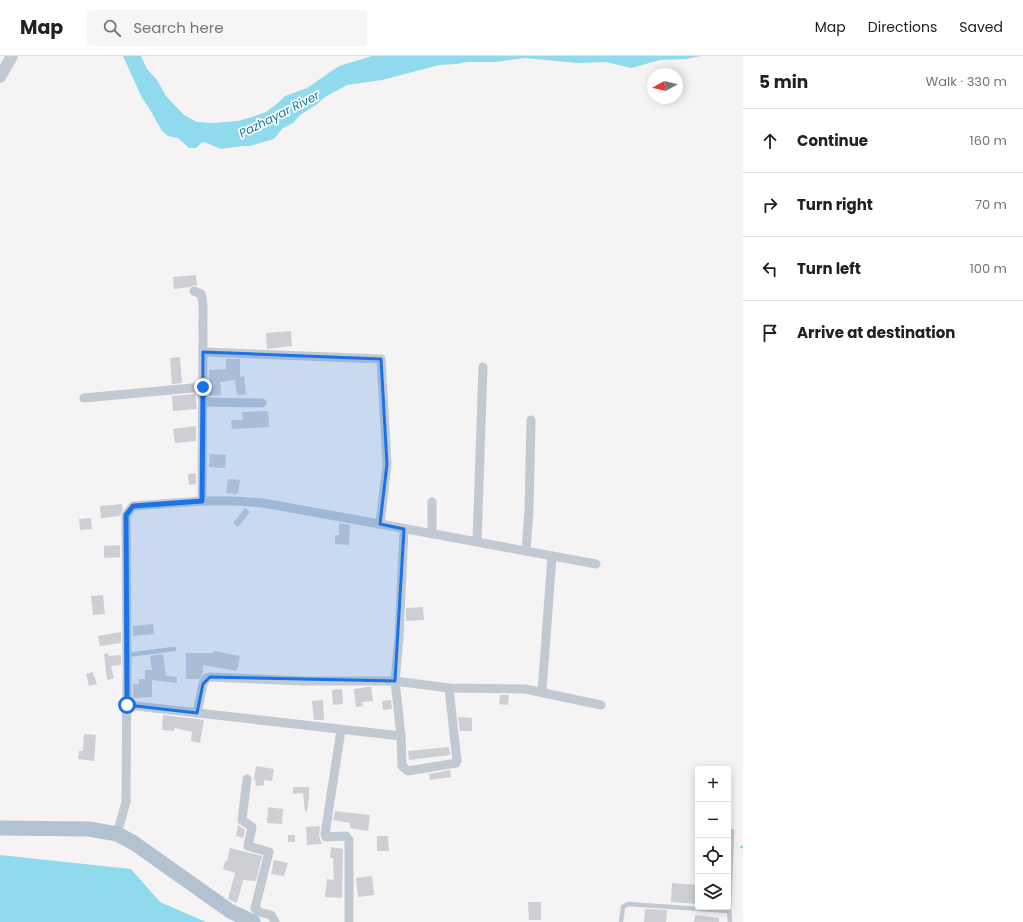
<!DOCTYPE html>
<meta charset="utf-8">
<style>
body{margin:0;font-family:Poppins,sans-serif;background:#f6f6f6;color:#202124}
.controls{position:absolute;right:12px;bottom:12px;display:grid;overflow:hidden;border-radius:4px;box-shadow:0 2px 10px #0003}
.controls button{width:36px;height:36px;display:grid;place-items:center;padding:0;border:0;border-bottom:1px solid #e0e0e0;background:#fff;color:#202124;font:20px sans-serif}
.compass{position:absolute;left:647px;top:12px;width:36px;height:36px;border-radius:50%;background:#fff;box-shadow:0 2px 10px #0003;rotate:262deg}
.stop{position:absolute;width:12px;height:12px;margin:-9px;border:3px solid #1a73e8;border-radius:50%;background:#fff}
.stop.end{background:#1a73e8;border-color:#fff;box-shadow:0 1px 4px #0008}
.list{margin:0;padding:0;list-style:none}
h2{display:flex;justify-content:space-between;align-items:center;height:52px;margin:0;padding:0 16px;font-size:17px}
h2 small{font-size:13px;font-weight:400;color:#757577}
.list li{display:grid;grid-template-columns:26px 1fr auto;gap:12px;align-items:center;box-sizing:border-box;height:64px;padding:0 16px;border-top:1px solid #e0e0e0}
.list b{display:block;font-size:15px;white-space:nowrap}
.list em{font-size:13px;font-style:normal;color:#757577}
.icon{flex:none;width:22px;height:22px;fill:none;stroke:currentColor;stroke-width:2;stroke-linecap:round;stroke-linejoin:round}
.map{position:relative;flex:none;width:743px;height:866px;overflow:hidden}
header{display:flex;align-items:center;gap:24px;box-sizing:border-box;height:56px;padding:0 20px;background:#fff;border-bottom:1px solid #e0e0e0}
header strong{font-size:19px}
nav{display:flex;gap:22px;margin-inline-start:auto;font-size:14px}
.search{width:280px;height:36px;background:#f6f6f6;display:flex;align-items:center;gap:10px;box-sizing:border-box;padding:0 14px;border-radius:4px;color:#757577;font-size:15px}
main{display:flex}
aside{flex:1;background:#fff}
.map>svg:first-child{display:block}
</style>
<header>
<strong>Map</strong>
<div class="search"><svg class="icon" aria-label="search" viewBox="0 0 24 24"><circle cx="10" cy="10" r="6"/><path d="M15 15l6 6"/></svg>Search here</div>
<nav><a>Map</a><a>Directions</a><a>Saved</a></nav>
</header>
<main>
<div class="map">
<svg width="743" height="866" viewBox="0 0 743 866">
<rect width="100%" height="100%" fill="#f5f3f3"/>
<g fill="#90daee">
<polygon points="123,0 141,0 147,13 157,24 166,40 184,59 197,66 213,67 238,65 252,61 266,56 278,47 285,40 307,32 339,10 372,0 701,0 686,3 660,4 631,12 606,6 577,7 525,2 496,6 467,6 456,8 439,9 382,24 347,29 325,41 316,49 300,59 293,67 283,72 274,83 250,90 243,90 221,93 204,86 201,87 196,92 189,92 178,82 168,80 162,75 149,52 142,42"/>
<polygon points="0,799 131,813 160,846 206,866 0,866"/>
</g>
<g fill="none" stroke-linecap="round" stroke-linejoin="round">
<polyline stroke="#90daee" stroke-width="2.5" points="741,791 743,791"/>
</g>
<g fill="#cdcfd5">
<polygon points="196,219 197,230 194,229 190,231 174,233 173,221"/>
<polygon points="291,275 292,290 267,293 266,277"/>
<polygon points="180,301 182,327 172,328 170,302"/>
<polygon points="226,303 240,303 240,321 244,320 246,338 237,339 235,324 220,326 221,339 209,340 209,314 226,313"/>
<polygon points="195,338 197,353 173,355 172,340"/>
<polygon points="268,355 269,371 232,373 231,364 243,364 242,356"/>
<polygon points="196,370 196,385 175,387 173,373"/>
<polygon points="210,398 226,399 225,412 209,411"/>
<polygon points="196,417 196,428 189,429 188,418"/>
<polygon points="228,423 240,424 238,438 226,437"/>
<polygon points="122,448 123,453 120,460 101,462 100,450"/>
<polygon points="245,452 250,456 238,471 233,467"/>
<polygon points="91,462 92,473 80,474 79,463"/>
<polygon points="339,467 350,469 349,489 335,488 335,479 339,479"/>
<polygon points="120,489 120,501 104,502 104,490"/>
<polygon points="103,539 105,558 93,559 91,540"/>
<polygon points="423,551 424,564 406,565 406,552"/>
<polygon points="153,568 154,578 133,580 133,570"/>
<polygon points="121,576 121,587 100,590 98,580"/>
<polygon points="214,595 240,600 237,615 203,609 203,617 199,623 186,623 186,597 213,597"/>
<polygon points="108,597 109,600 121,599 121,609 111,610 114,622 107,624 104,598"/>
<polygon points="163,598 166,620 177,621 177,627 152,624 152,641 133,642 133,628 139,628 139,623 145,623 145,614 152,614 150,600"/>
<polygon points="93,616 97,628 89,630 86,618"/>
<polygon points="364,631 371,631 373,645 362,646 363,650 356,651 354,633 364,632"/>
<polygon points="342,633 343,648 333,649 332,634"/>
<polygon points="500,639 509,639 508,649 499,648"/>
<polygon points="323,644 324,664 314,664 312,645"/>
<polygon points="391,644 392,653 383,654 382,645"/>
<polygon points="163,659 204,664 200,687 191,685 192,676 174,672 174,675 162,674"/>
<polygon points="458,661 472,662 472,675 460,675"/>
<polygon points="84,678 96,679 94,705 78,703 79,695 83,695"/>
<polygon points="449,691 450,699 409,704 408,695"/>
<polygon points="256,710 274,713 272,725 264,724 264,729 256,730 255,723 254,723"/>
<polygon points="450,714 451,721 430,724 429,718"/>
<polygon points="293,731 309,731 309,741 307,756 305,755 303,737 293,738"/>
<polygon points="268,751 283,753 282,768 267,767"/>
<polygon points="335,755 370,759 368,775 350,772 350,767 333,764"/>
<polygon points="238,769 245,774 243,782 236,780"/>
<polygon points="320,770 319,780 322,788 307,789 306,771"/>
<rect x="288" y="779" width="7" height="7"/>
<polygon points="377,780 388,780 389,795 377,795"/>
<polygon points="331,791 343,793 342,842 325,841 327,823 334,824 333,802 330,802"/>
<polygon points="230,792 262,800 256,825 243,824 237,847 228,843 235,817 223,813 225,805 227,806"/>
<polygon points="274,804 288,807 284,820 271,818"/>
<polygon points="372,820 374,839 358,841 356,822"/>
<polygon points="672,827 698,829 698,848 671,846"/>
<polygon points="528,846 541,846 541,864 529,864"/>
<polygon points="645,853 667,854 666,866 644,866"/>
<polygon points="695,859 719,862 719,866 694,866"/>
</g>
<g fill="none" stroke-linecap="round" stroke-linejoin="round">
<g stroke="#c1cad2" stroke-width="4.5">
<polyline points="127,599 174,593"/>
<polyline points="621,866 623,851 628,848 729,855"/>
<polyline points="730,866 729,855 732,775"/>
</g>
<g stroke="#c1cad2" stroke-width="9">
<path d="M 194,235 L 201,238 C 205,250 202,263 203,276 L 202,445"/>
<polyline points="203,296 381,303 387,408 380,468"/>
<polyline points="84,342 203,331"/>
<polyline points="203,346 262,347"/>
<polyline points="432,446 432,478"/>
<polyline points="404,473 399,582 395,625 401,680 402,710 408,715 456,707 457,705 449,632"/>
<polyline points="477,486 483,311"/>
<polyline points="526,495 529,454 531,364"/>
<polyline points="542,636 552,500"/>
<polyline points="127,649 401,680"/>
<polyline points="197,657 203,628 206,622 210,621 304,625 395,625 449,632 525,633 601,649"/>
<polyline points="341,674 325,778 326,781 346,780 349,784 349,866"/>
<polyline points="247,723 242,764 252,771 248,790 269,796 255,852 259,856 271,859 275,866"/>
<polyline points="117,778 126,746 127,616 126,459 133,450 202,445 236,445 263,447 380,468 596,508"/>
</g>
<polyline stroke="#c1cad2" stroke-width="12" points="0,21 12,0"/>
<polyline stroke="#b3c2d1" stroke-width="15" points="0,772 89,773 117,778 134,787 230,855 253,866"/>
</g>
<g fill="none" stroke-linecap="round" stroke-linejoin="round">
<polyline stroke="#1a73e8" stroke-width="5" points="127,649 126,459 133,450 202,445 203,331"/>
</g>
<path fill="#1a73e8" fill-opacity="0.2" stroke="#1a73e8" stroke-width="3" stroke-linejoin="round" d="M 203,296 L 381,303 L 387,408 L 380,468 L 404,473 L 395,625 L 210,621 L 203,628 L 197,657 L 127,649 L 126,459 L 133,450 L 202,445 Z"/>
<g text-anchor="middle" dominant-baseline="central" stroke-width="3.5" stroke-linejoin="round" paint-order="stroke">
<g font-size="12" font-style="italic" fill="#0c7c9b" stroke="#fff">
<text transform="translate(279 58) rotate(-27)">Pazhayar River</text>
</g>
</g>
</svg>
<div class="controls">
<button>+</button>
<button>−</button>
<button><svg class="icon" aria-label="locate" viewBox="0 0 24 24"><circle cx="12" cy="12" r="6"/><path d="M12 2v4M12 18v4M2 12h4M18 12h4"/></svg></button>
<button><svg class="icon" aria-label="layers" viewBox="0 0 24 24"><path d="M12 4l9 5-9 5-9-5zM3 14l9 5 9-5"/></svg></button>
</div>
<svg class="compass" viewBox="-18 -18 36 36"><path d="M0-13l5 13h-10z" fill="#e53935"/><path d="M0 13l5-13h-10z" fill="#757577"/></svg>
<div class="stop" style="left:127px;top:649px"></div>
<div class="stop end" style="left:203px;top:331px"></div>
</div>
<aside>
<h2>5 min<small>Walk · 330 m</small></h2>
<ul class="list">
<li><svg class="icon" aria-label="ahead" viewBox="0 0 24 24"><path d="M12 20V5M6 11l6-6 6 6"/></svg><div><b>Continue</b></div><em>160 m</em></li>
<li><svg class="icon" aria-label="right" viewBox="0 0 24 24"><path d="M7 20v-9h11M14 6l5 5-5 5"/></svg><div><b>Turn right</b></div><em>70 m</em></li>
<li><svg class="icon" aria-label="left" viewBox="0 0 24 24"><path d="M17 20v-9H6M10 6l-5 5 5 5"/></svg><div><b>Turn left</b></div><em>100 m</em></li>
<li><svg class="icon" aria-label="arrive" viewBox="0 0 24 24"><path d="M6 21V4h12l-3 4 3 4H6"/></svg><div><b>Arrive at destination</b></div></li>
</ul>
</aside>
</main>
